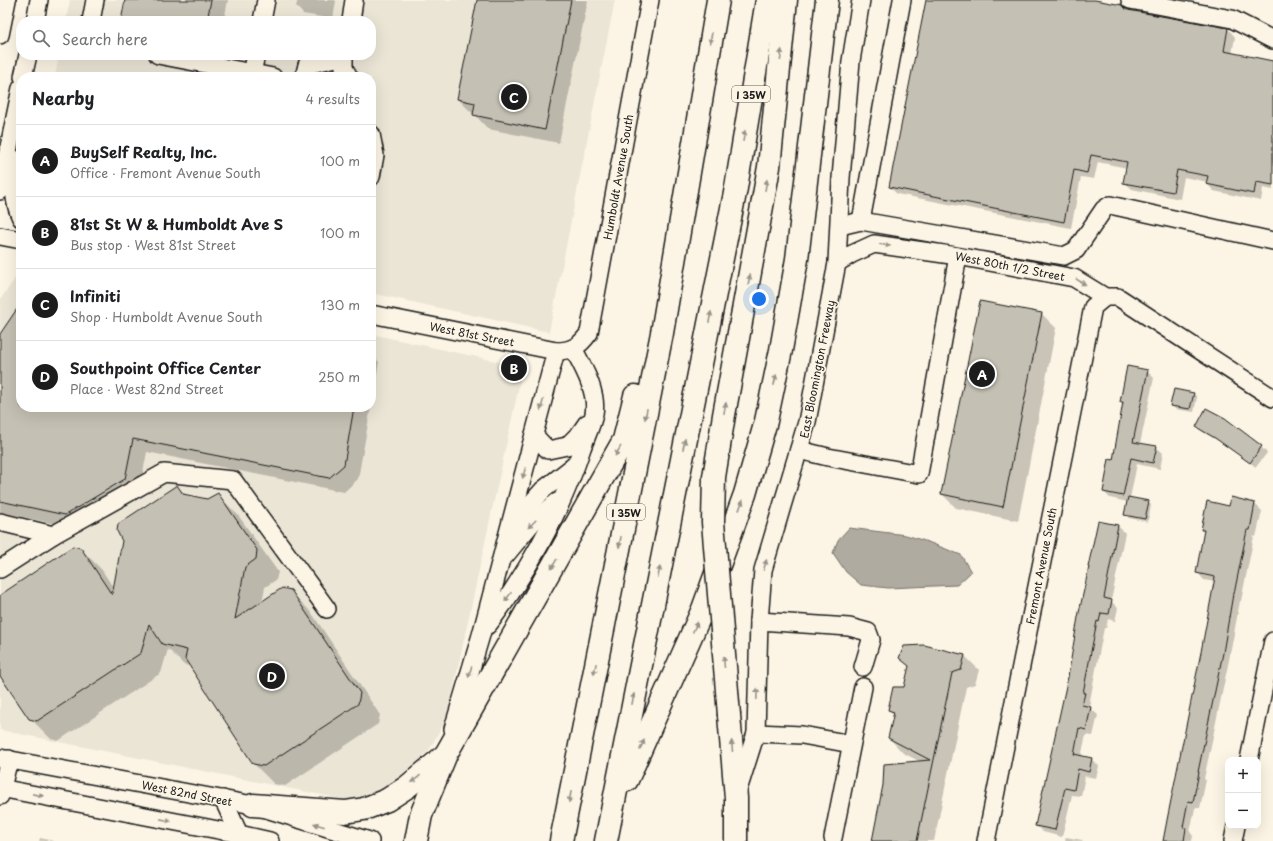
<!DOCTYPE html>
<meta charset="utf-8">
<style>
body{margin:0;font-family:"Playpen Sans",sans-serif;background:#f2f2f2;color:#202124}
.controls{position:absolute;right:12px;bottom:12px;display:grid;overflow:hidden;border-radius:8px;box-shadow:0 4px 16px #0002}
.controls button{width:36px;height:36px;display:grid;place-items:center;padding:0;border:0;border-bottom:1px solid #e0e0e0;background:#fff;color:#202124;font:20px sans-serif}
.you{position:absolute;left:759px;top:299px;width:14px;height:14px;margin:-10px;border:3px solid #fff;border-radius:50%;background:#1a73e8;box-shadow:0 0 0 6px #1a73e833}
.badge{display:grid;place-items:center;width:26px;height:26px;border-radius:50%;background:#1c1c1c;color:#fff;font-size:13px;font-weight:700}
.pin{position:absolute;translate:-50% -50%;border:2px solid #fff;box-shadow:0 1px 4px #0006}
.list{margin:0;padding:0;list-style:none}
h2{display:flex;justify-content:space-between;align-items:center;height:52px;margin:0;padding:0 16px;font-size:17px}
h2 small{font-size:13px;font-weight:400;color:#757577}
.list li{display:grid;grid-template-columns:26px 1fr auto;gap:12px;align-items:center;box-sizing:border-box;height:72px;padding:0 16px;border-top:1px solid #e0e0e0}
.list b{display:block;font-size:15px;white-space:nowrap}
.list p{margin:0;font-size:13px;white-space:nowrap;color:#757577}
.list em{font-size:13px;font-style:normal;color:#757577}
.icon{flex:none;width:22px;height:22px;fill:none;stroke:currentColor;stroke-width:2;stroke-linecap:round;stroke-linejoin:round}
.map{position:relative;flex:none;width:1273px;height:841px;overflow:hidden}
.search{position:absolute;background:#fff;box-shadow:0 4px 16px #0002;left:16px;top:16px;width:360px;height:44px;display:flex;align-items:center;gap:10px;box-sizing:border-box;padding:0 14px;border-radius:16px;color:#757577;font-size:15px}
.panel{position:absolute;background:#fff;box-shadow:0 4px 16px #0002;left:16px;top:72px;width:360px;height:340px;border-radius:16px}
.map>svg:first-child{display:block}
</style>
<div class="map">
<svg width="1273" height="841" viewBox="0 0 1273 841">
<rect width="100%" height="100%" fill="#fcf5e5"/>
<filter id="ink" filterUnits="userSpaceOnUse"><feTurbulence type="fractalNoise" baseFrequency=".025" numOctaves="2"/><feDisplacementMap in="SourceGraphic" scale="8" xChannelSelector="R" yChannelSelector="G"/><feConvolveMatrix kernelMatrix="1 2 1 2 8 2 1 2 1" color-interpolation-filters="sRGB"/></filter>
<g filter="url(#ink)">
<g fill="#ebe5d6">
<polygon points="70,0 615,0 549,332 371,293 371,77 55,77 59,55 371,55 371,21 66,21"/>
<polygon points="21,270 21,407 371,407 371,334 523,367 447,718 429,750 408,771 382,789 352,801 0,730 0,300"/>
</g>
<polygon fill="#b0aba1" stroke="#75726c" points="849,528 906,535 928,542 961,555 971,572 957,585 888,588 861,585 846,572 833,553 838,540"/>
<g fill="#0003">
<polygon points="126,0 228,0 224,21 122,21"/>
<polygon points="298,0 335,0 336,1 333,19 303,14 296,6"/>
<polygon points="478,0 588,0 559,143 488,129 474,114 472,113 458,99"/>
<polygon points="927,0 1090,0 1128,11 1228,29 1235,37 1232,54 1273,62 1273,190 1263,188 1261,201 1214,191 1207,184 1208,182 1184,177 1180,199 1132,189 1124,182 1127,168 1098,162 1094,179 1081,177 1071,228 897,194 890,187"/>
<polygon points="155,55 217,55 215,65"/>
<polygon points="21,305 21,407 371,407 358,479 344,492 147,452 139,493 79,529 0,512 0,336"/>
<polygon points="1042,314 1056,328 1018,521 956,508 942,494"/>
<polygon points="371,354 379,362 371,407"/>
<polygon points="1147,371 1154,378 1140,444 1156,447 1163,453 1160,469 1137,464 1130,498 1148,502 1151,505 1148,522 1129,518 1125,515 1128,502 1110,498 1104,492 1114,461 1124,404 1121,401"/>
<polygon points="1193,394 1197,397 1194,412 1175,409 1172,405"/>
<polygon points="1197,426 1261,447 1267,453 1256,467 1222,443 1203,432"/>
<polygon points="177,486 187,496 207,500 218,495 238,515 278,572 276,580 265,587 262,602 290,591 311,612 380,715 378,724 285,786 274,784 253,763 191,666 184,665 168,649 161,673 58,741 51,739 30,718 0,674 0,597 81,549 102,570 114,589"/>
<polygon points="1232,499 1255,504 1262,511 1256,537 1254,536 1241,601 1240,601 1229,660 1204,779 1206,780 1200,808 1195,808 1190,832 1193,836 1192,841 1164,841 1216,582 1204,580 1197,572 1205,532 1202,529 1230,507"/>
<polygon points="1118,526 1125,533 1111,601 1118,608 1115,621 1108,619 1106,628 1104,628 1090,700 1091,701 1090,708 1098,715 1093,736 1086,735 1081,757 1091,759 1099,766 1096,778 1085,776 1081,796 1072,795 1062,837 1043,832 1036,825"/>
<polygon points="965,656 979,670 975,684 966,687 934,841 873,841 921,762 903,753 889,738 894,715 889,710 905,688 909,667 901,658"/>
<polygon points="1066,837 1082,840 1083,841 1065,841"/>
<polygon points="40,838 54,841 39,841"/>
</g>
<g fill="#c4c0b3" stroke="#1c1c1c">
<polygon points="125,0 211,0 207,21 121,21"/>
<polygon points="477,0 571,0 545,130 473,115 475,103 457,99"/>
<polygon points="926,0 1095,0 1122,5 1124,8 1128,10 1228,28 1224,51 1273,61 1273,185 1256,182 1254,194 1206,184 1208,176 1177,170 1173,192 1123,183 1127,162 1091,155 1087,173 1074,170 1064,222 889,187"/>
<polygon points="980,301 1042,313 1003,507 941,494"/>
<polygon points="21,303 21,407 354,407 344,465 329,478 133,439 125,479 65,515 0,501 0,334"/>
<polygon points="1127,366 1148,370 1133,442 1157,446 1153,463 1131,458 1123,496 1103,492 1109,459 1113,460 1123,402 1120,402"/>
<polygon points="1174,389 1194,393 1190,409 1170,406"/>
<polygon points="1206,408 1225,418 1262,446 1250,463 1215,438 1196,427"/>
<polygon points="177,485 183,494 207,499 218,493 257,550 256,559 245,567 235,619 282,588 291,590 360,693 358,704 264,766 253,764 185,659 187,650 162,644 149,624 141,653 37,721 29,719 0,676 0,595 73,546 81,548 112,595 122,541 117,531 118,524"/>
<polygon points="1128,497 1149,501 1145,519 1124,515"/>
<polygon points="1231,497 1255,503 1250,530 1247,530 1234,594 1233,594 1223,653 1198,772 1199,772 1193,802 1188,801 1183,827 1186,828 1184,841 1163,841 1168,815 1201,652 1215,577 1196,573 1204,530 1201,530 1207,501 1229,506"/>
<polygon points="1098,521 1118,525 1104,598 1112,600 1109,614 1101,613 1099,622 1097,621 1083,693 1085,693 1082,705 1091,707 1086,730 1079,728 1074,754 1092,758 1089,772 1078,769 1074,790 1065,788 1055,830 1035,826 1068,677 1078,617 1089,567 1088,567"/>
<polygon points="924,645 965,655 961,670 952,673 917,841 872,841 883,785 884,764 930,760 888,738 894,712 888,710 893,687 904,687 909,666 899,658 904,646"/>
</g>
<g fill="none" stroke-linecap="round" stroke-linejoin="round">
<g stroke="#1c1c1c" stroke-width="20">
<g id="minor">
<polyline points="1130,0 1232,19 1273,40"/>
<polyline points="35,21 39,0"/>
<polyline points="91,21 95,0"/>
<polyline points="262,21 266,0"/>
<polyline points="351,21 354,0"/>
<polyline points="0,35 7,0"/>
<polyline points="158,55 273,77"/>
<polyline points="344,55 344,68 349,77"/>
<polyline points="252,73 256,55"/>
<polyline points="23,77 28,55"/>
<polyline points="304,77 307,65 344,56"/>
<polyline points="371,134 375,155 371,177"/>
<path d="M 14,159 C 14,178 12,200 21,218"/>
<polyline points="0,191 21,88"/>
<polyline points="861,221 902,0"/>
<polyline points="840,226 861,221 1064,256 1076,250 1104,209 1110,205 1273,241"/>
<polyline points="0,236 21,240"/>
<polyline points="837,263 852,254 874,244 958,256 1074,278 1105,297 1118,297 1273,398"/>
<path d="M 371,314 L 556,351 C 572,351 580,346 589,333 L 650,0"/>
<polyline points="534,435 548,450 567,446 580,433 587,423"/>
<polyline points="799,450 828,457 919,474 958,256"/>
<polyline points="0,522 53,535 164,473 233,480 327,609"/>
<polyline points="512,525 543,490 575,465"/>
<polyline points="505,556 532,523 557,502"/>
<polyline points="0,569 53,535"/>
<polyline points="759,621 849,627 868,632 871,640 863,667"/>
<path d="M 488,625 C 497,613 506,601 514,588 C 542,545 566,497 582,448 C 586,437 592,425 594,414 C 598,392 583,367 573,348"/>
<polyline points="453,729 481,635 556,351"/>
<polyline points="756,733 802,735 851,744"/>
<polyline points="0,758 253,805 370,841"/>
<polyline points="1249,760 1273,641"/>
<polyline points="0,788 239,834 270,841"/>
<polyline points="738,790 756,733 759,621 763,570 807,422 837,263 841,178 851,61 861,0"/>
<polyline points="0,796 9,759"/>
<polyline points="223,799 239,834 238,841"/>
<polyline points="833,838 863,687"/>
<polyline points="986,841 1093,307 1105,297"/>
<polyline points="1233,841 1236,826"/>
</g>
</g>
<g stroke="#1c1c1c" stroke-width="25">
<g id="highway">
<polyline points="759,223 769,167 786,0"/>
<polyline points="729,715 736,798 736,841"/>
<polyline points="627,780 703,609 745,494 766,421 781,350 797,259 827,0"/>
<polyline points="253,805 345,812 364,809 387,800 407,787 444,756"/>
<polyline points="416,841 421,815 446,754 624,440 635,396"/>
<polyline points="561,841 662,333 718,0"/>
<polyline points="606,841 736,188 767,0"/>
</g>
</g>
<use href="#minor" stroke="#fcf5e5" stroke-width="17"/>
<use href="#highway" stroke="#fcf5e5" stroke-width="22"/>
<g stroke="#1c1c1c" stroke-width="25" stroke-linecap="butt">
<polyline id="highway-bridge" points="729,715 713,522 714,477 724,415 759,223"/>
</g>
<use href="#highway-bridge" stroke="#fcf5e5" stroke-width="22"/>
</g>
<defs><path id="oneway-solid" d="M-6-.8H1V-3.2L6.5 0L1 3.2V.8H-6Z"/></defs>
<g fill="#97938b">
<use href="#oneway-solid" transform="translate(711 38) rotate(100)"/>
<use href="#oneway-solid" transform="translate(781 55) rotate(-84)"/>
<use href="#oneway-solid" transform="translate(744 136) rotate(-80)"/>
<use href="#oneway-solid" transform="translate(766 185) rotate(-80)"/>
<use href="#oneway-solid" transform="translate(885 245) rotate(8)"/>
<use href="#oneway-solid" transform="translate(749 280) rotate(-79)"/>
<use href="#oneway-solid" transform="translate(1081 282) rotate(31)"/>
<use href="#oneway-solid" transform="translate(710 317) rotate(-79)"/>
<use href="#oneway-solid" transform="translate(775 380) rotate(-78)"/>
<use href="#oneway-solid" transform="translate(542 405) rotate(104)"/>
<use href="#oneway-solid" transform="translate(725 408) rotate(-79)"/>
<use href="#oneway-solid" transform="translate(646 414) rotate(101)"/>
<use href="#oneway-solid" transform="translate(684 444) rotate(-79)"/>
<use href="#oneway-solid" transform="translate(618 451) rotate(120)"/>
<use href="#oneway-solid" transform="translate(524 473) rotate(105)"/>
<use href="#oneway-solid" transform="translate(741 505) rotate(-70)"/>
<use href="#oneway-solid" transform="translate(532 524) rotate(135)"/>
<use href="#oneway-solid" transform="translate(620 542) rotate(101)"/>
<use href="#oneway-solid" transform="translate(554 564) rotate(120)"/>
<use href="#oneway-solid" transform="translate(765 565) rotate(-74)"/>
<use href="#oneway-solid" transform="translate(659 572) rotate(-79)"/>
<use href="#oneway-solid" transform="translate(508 597) rotate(125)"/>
<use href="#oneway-solid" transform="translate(695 627) rotate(-66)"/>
<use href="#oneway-solid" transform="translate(724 662) rotate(-95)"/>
<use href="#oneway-solid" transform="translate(595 669) rotate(101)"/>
<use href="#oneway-solid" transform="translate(470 672) rotate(106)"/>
<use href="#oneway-solid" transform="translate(757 694) rotate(-88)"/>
<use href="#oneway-solid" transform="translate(633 699) rotate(-79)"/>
<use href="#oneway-solid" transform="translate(642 745) rotate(-67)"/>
<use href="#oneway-solid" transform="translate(732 746) rotate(-95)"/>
<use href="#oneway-solid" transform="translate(416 779) rotate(140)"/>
<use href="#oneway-solid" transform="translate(38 795) rotate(11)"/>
<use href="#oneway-solid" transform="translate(570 797) rotate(101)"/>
<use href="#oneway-solid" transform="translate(166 820) rotate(11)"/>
<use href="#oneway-solid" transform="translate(319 825) rotate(-163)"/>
</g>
</g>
<g text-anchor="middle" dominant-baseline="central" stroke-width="3.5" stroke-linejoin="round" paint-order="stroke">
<g fill="#fcf5e5" stroke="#5f5d58" stroke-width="1">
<rect x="732" y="86" width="38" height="16" rx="3"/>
<rect x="607" y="504" width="38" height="16" rx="3"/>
</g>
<g font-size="10" font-weight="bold" fill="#1c1c1c">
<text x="751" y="94">I 35W</text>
<text x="626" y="512">I 35W</text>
</g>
<g font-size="11" fill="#1c1c1c" stroke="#fcf5e5">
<text transform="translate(618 177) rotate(-80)">Humboldt Avenue South</text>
<text transform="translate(1010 266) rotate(11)">West 80th 1/2 Street</text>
<text transform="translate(472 334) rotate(11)">West 81st Street</text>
<text transform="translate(817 369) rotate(-79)">East Bloomington Freeway</text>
<text transform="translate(1041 566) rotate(-79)">Fremont Avenue South</text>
<text transform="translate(187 793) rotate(11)">West 82nd Street</text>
</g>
</g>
</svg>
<div class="controls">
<button>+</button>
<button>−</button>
</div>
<div class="you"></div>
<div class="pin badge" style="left:982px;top:374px">A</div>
<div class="pin badge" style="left:514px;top:368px">B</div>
<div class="pin badge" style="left:514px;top:97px">C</div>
<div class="pin badge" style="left:272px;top:676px">D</div>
<div class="search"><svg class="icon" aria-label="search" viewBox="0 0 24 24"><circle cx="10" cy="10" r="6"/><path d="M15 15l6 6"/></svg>Search here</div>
<section class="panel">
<h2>Nearby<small>4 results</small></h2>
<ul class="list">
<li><span class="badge">A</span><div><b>BuySelf Realty, Inc.</b><p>Office · Fremont Avenue South</p></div><em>100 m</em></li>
<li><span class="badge">B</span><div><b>81st St W &amp; Humboldt Ave S</b><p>Bus stop · West 81st Street</p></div><em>100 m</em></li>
<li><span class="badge">C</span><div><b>Infiniti</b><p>Shop · Humboldt Avenue South</p></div><em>130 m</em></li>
<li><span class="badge">D</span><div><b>Southpoint Office Center</b><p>Place · West 82nd Street</p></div><em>250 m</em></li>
</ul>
</section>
</div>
